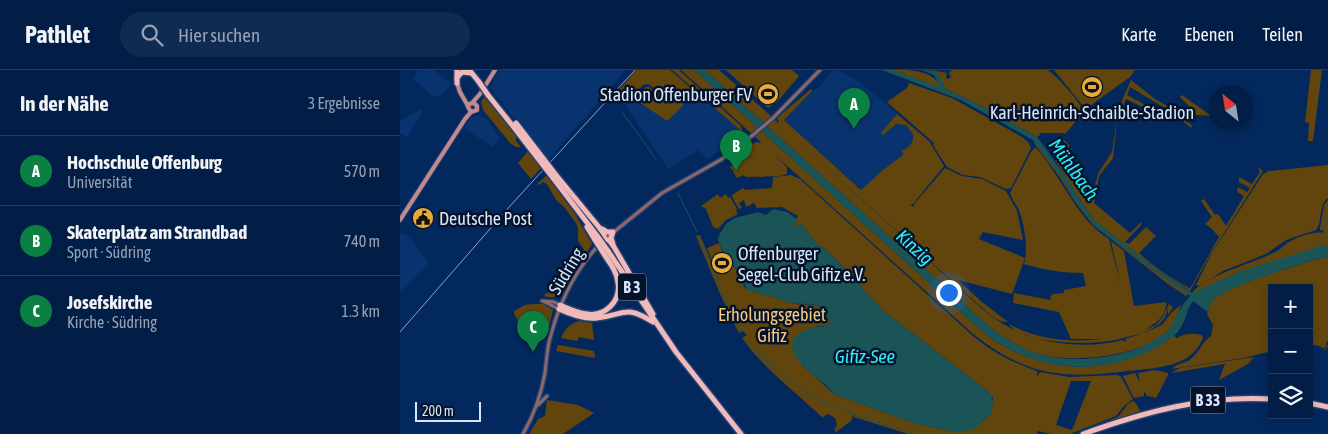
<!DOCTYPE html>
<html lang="de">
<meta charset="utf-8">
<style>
body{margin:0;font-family:"Asap Condensed",sans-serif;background:#102b51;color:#f1f3f6}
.controls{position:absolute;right:15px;bottom:15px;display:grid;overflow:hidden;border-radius:0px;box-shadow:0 2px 8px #0003}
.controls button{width:45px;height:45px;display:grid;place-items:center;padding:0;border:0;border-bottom:1px solid #233c5f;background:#021e46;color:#f1f3f6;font:25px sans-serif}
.compass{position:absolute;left:808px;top:15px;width:45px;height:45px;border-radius:50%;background:#021e46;box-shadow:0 2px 8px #0003;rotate:330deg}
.scale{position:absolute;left:15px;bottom:12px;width:66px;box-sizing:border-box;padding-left:5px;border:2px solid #d8e5fa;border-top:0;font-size:14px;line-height:18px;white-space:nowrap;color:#d8e5fa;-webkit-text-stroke:4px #05132a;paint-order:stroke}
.you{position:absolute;left:548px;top:222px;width:18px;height:18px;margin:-12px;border:4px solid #fff;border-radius:50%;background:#1a73e8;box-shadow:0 0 0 8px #1a73e833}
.badge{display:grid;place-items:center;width:32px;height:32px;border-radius:50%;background:#0b8043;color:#fff;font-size:16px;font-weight:700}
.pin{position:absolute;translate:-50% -41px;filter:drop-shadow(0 1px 2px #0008)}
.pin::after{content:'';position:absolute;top:26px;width:18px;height:15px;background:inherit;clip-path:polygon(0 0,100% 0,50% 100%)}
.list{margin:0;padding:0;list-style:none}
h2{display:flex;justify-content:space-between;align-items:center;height:65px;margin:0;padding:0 20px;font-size:21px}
h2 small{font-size:16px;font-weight:400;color:#96a2b3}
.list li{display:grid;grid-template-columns:32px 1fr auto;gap:15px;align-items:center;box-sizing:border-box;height:70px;padding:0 20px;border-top:1px solid #233c5f}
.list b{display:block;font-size:19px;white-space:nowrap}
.list p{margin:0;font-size:16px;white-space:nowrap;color:#96a2b3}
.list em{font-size:16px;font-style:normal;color:#96a2b3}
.icon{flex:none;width:28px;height:28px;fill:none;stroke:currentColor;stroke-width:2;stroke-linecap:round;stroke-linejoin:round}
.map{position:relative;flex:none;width:928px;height:364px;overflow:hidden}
header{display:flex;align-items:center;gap:30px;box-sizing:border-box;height:70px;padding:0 25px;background:#021e46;border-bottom:1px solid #233c5f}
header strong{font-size:24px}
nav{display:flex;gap:28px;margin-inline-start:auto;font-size:18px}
.search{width:350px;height:45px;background:#102b51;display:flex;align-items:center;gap:12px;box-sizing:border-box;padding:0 18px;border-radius:28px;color:#96a2b3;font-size:19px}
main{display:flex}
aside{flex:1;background:#021e46}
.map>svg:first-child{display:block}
</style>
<header>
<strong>Pathlet</strong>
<div class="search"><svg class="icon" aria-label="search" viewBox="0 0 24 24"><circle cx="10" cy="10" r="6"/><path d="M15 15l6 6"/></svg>Hier suchen</div>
<nav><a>Karte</a><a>Ebenen</a><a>Teilen</a></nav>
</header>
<main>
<aside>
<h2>In der Nähe<small>3 Ergebnisse</small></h2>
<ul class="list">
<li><span class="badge">A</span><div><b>Hochschule Offenburg</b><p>Universität</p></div><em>570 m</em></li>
<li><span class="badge">B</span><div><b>Skaterplatz am Strandbad</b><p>Sport · Südring</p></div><em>740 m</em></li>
<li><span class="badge">C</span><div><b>Josefskirche</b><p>Kirche · Südring</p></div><em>1.3 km</em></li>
</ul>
</aside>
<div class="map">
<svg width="928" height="364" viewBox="0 0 928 364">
<rect width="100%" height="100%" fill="#03285e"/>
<g fill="#09336e">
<polygon points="18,0 34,0 51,14 42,24 34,27 13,9"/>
<polygon points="100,0 226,0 147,91 90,17"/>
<polygon points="433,0 438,0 461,13 517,61 514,72 504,84 483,100 462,120 384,50 413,20 415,20 420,16"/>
<polygon points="295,20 343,63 308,89 298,80 268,99 226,36 233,28 267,51"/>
<polygon points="22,39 23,40 8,67 0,64 0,51"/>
<polygon points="79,45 87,49 100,68 93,77 64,58 71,47"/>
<polygon points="0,164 4,164 11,168 29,194 0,222"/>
</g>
<g fill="#62450d" fill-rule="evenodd">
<polygon points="236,0 270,0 294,21 279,40 267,51 233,28 246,17 249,17 256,22 257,20 248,14 243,15 226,34 224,34 220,29 220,22 213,27"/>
<polygon points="272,0 279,0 341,56 343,63"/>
<path d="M 281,0 L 294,0 L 584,263 C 642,307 716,308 775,265 L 775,267 L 777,268 C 785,263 793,263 802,265 L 803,268 C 791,298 758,297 730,301 L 729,299 L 728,301 C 661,310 625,305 572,263 L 374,84 L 387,97 L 387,104 L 380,106 L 346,107 L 343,105 L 337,108 L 330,97 L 342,88 L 342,83 C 349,76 353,70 362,73 Z"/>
<path d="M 305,0 L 319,0 L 371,46 L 370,47 L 374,51 L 376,50 L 378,53 L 379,52 L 377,48 L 411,19 L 412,21 L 384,50 L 461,120 L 483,100 L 504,84 L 501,81 C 509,78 514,73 513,64 L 506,55 L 496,54 L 484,64 L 485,67 L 481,63 L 497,44 L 529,71 L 544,96 L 513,134 L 510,135 L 514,137 L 514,134 L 545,98 L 562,106 L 582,109 L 606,121 L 617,141 L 623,170 L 583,162 L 579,169 L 625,188 L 612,224 L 558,210 L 582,232 L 608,252 C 598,253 589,243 581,237 L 392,66 L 581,238 C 588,243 595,249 603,254 C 637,274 685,280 723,270 L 724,272 L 726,271 L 725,269 L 741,264 C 732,265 719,270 708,271 C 684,275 628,273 610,256 L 609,254 C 635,269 672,273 701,269 L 671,269 L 659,242 L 613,233 L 614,223 L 651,230 L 650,227 L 653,224 L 664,223 L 664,220 L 686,216 L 683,203 C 662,203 645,200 624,194 C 629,180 624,151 618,138 C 615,133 612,129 610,123 L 631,82 L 635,77 C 642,83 647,92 652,99 C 670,125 682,152 709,169 L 721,217 L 711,171 L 724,181 L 734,236 L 766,232 C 766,247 757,252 745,260 L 756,255 L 762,248 L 769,234 L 773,237 L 768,245 L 768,237 C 766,253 755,257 742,264 L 762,255 L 773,241 L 781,235 C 779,241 776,250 772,255 C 750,287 673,294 639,284 C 622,279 607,270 592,259 Z"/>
<polygon points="326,0 392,0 399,6 378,31 368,38"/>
<path d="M 492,0 C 511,0 534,0 541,18 Z"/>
<path d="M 530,0 L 547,3 L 546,8 L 548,9 L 551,7 L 549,3 L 552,0 L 648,0 C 657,7 683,33 683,43 L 665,64 L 664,63 L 640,63 L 640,65 L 637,67 L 580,35 L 546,19 L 538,4 Z"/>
<polygon points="654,0 735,0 730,7 687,38 684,37"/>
<polygon points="911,0 922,0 913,71 908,71 909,53 905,52"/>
<path d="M 731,10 L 755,29 L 779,43 L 792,56 L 791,58 L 775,44 L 730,17 L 727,25 L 753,39 L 755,36 L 759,39 L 757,42 L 753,39 L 751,41 L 726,29 L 717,50 L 713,88 L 699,106 L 694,133 L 730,163 L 741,152 L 742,154 L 725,172 L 729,174 L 746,157 L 756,166 L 739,183 C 754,197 771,208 789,218 L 791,217 L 819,167 L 811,158 L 805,154 L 812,147 L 801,131 L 804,129 L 815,145 L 818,144 L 826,156 L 844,126 L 837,122 L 838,117 L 847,122 L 850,118 L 839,112 L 839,107 L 852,114 L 860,102 L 858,97 L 863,101 L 809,187 L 790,221 L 755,198 L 695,151 L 682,133 L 655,90 L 667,77 L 662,68 L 669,75 L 669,77 L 658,91 L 674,113 L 693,131 L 695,123 L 693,121 L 699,102 L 712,82 L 717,49 L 723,34 L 721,33 Z"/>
<polygon points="509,13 552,28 622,67 628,72 631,78 611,118 606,119 580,107 563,105 547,97 533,75 534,73 487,32 507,18"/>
<polygon points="782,25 810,45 813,41 811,39 812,37 815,39 815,46 782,44 778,41 780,37 792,39 780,27"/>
<polygon points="85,26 116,66 116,71 121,77 116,77 110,73 83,40 81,32"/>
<polygon points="635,71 665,112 674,130 697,158 756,202 788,224 786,226 768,214 693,155 674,131 661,109 634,73"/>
<polygon points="128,81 141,98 131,109 118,93"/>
<path d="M 928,95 L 928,128 C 918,136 923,151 916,160 L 886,170 L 866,184 L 823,201 L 799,216 L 796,215 L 812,183 L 863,104 L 869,101 Z"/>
<path d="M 147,105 L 175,144 L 192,174 C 189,180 159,224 156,226 C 152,229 148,227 144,226 L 146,223 C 157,223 164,214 167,204 L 164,199 L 179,188 L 185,181 L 178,171 L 178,158 L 176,153 L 164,137 L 156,130 L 147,114 L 143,112 L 139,115 L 137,114 Z"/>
<path d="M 391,105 L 400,109 L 573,266 C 592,282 613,293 637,301 L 637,307 L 640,302 L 669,307 L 718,305 L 721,307 L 733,329 L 724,336 L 716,346 L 670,364 L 652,364 L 651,362 L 651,364 L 638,361 L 637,364 L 508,364 L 454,347 L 454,343 L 451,351 L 436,362 L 433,358 L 435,359 L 437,354 L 435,348 L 428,344 L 424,346 L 423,348 C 396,322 364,299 342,268 L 347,265 L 343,261 L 339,263 C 322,231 310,199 296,166 L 300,165 L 320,212 L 307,178 L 319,173 C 322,181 328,191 334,197 C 339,202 342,203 346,209 L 343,215 L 346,219 C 360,224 374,227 388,232 C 405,239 422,226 430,252 L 427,256 L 418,256 L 399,264 L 402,295 L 434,324 L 516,354 L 556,362 L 580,353 L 590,345 L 593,327 L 585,319 L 485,242 L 462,218 L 452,204 L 447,201 L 425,179 L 418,175 L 401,154 L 391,157 L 391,155 L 397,151 L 396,149 L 398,146 L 382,137 L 357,138 L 354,133 L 346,137 L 344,130 L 339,133 L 342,138 L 339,139 L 332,127 L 332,125 L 343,118 L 345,120 L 372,118 L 373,107 ZM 671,311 L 691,311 L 672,360 L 656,355 Z"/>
<polygon points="318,124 320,128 326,124 328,128 330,127 337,139 336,141 338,144 326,150 318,159 313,157 306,139 301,136"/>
<path d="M 928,130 L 928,175 L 792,223 C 805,205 855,193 875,182 C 881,180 885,173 891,171 C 900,166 915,161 924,163 L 924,161 L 920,160 L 920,158 L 924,135 Z"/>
<path d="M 928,186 L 928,271 L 926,273 L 928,278 L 923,276 L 928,281 L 919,276 L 909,274 L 912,274 L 909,273 L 909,218 L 872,218 L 872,279 L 867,280 L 872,280 L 872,281 L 843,288 L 772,299 C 778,292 786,294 792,288 C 801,280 801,273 811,266 L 813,255 L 807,244 C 809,239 809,234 813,230 C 828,215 904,193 928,186 Z"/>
<polygon points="133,234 143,234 153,240 148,261 122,259 114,243 114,241 125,235"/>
<path d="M 179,251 L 192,253 L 194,270 L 179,267 L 177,271 L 161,268 C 165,259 169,254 179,251 Z"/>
<polygon points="158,275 194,281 195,288 156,281"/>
<polygon points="854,287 848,294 819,310 825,294 771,303 780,298"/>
<polygon points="755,300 768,303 768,305 756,328 747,326 744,321 744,326 734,328 723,306 735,303 740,313 738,303"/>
<polygon points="147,330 178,335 194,343 163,364 129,364 138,349 145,346"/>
<polygon points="733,331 735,332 741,342 674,364 718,347 728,334"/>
</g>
<g fill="#1b5457">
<path d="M 294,0 L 305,0 L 592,259 C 607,270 622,279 639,284 C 677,295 737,288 767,261 C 774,254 776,245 781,238 C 783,234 787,230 790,226 L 756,202 L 697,158 L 674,130 L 665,112 L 633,70 L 561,30 L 482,0 L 492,0 L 540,17 L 534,5 L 522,0 L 535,1 L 541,8 L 546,19 L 580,35 L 637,67 L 646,79 L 669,112 L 682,133 L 695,151 L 755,198 L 792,223 L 841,201 L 918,177 L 928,175 L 928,186 C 905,192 826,216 812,231 C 810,234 809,238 808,242 L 793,231 C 785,241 786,254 776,264 C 767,272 755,279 743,284 C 690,307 630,298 584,263 Z"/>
<path d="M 373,139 L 387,142 L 398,150 L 392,155 L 391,157 L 401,154 L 418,175 L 425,179 L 447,201 L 452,204 L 462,218 L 485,242 L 585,319 L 593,327 L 591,330 L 594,334 L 590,345 L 583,350 L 575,359 L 556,362 L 516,354 L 434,324 C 428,315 418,310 411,303 C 390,285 380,265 416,257 C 419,256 424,257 427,256 L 430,252 C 422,226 405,238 388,232 C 375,227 361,224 347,220 L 344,212 L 344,206 L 341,201 L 336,199 L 322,179 L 318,170 L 319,165 L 326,154 L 335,148 L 358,142 L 366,145 Z"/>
</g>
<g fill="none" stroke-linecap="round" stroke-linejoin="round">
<g stroke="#1b5457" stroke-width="1">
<polyline points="222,42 256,89"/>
<polyline points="278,123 297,162"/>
<polyline points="299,166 331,243 341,262"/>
<polyline points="919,177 928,144"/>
<path d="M 345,268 C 361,285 378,304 398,317 C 433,341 475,351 515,364"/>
</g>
<g stroke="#214274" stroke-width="5.5">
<g id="tertiary">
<polyline points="204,170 262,123 322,89 353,65 373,48 420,0"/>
<polyline points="142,231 154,232 160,235"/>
<polyline points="145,232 159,239"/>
<polyline points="138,335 147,326"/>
<path d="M 123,364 C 134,345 141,325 145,303 C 146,293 147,282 149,272 C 158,236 173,202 199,175"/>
</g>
</g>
<g stroke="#214274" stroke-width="6">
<g id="secondary">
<polyline points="57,13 60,22 68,36"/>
<polyline points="72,33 80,24 95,0"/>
<polyline points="0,150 65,49 71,42 77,40 77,36 74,33 69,34 68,37 71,42"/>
</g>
</g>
<g stroke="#214274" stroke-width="8">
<g id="trunk">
<polyline points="70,1 79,12"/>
<polyline points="57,8 62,2 71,3"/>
<polyline points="57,13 57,0"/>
<polyline points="88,25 112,55"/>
<polyline points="156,105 198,156 204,164 204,170 209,170 214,177 253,244"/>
<polyline points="153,108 198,167"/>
<polyline points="187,157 195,170"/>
<polyline points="202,159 207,162 213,162 211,168 213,174"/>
<polyline points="208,181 276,282 341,364"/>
<path d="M 160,235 C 169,239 177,243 187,244 C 205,247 221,231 218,213 C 217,202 210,193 204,184"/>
<path d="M 159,239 C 170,244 185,250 197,248 C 225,245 225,234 253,252"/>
<polyline points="909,333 928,337"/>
<path d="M 683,364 C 744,342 806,325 872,329"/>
</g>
</g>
<use href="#tertiary" stroke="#8d6868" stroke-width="3"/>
<use href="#secondary" stroke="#c48a8b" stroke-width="4"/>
<use href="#trunk" stroke="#f1b9b9" stroke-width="5"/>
<polyline stroke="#8ea3c4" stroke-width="1" points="0,262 110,136 235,0"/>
<g stroke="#214274" stroke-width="8" stroke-linecap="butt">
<g id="trunk-bridge">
<polyline points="79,12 88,25"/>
<polyline points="116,53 156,105"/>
<polyline points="112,55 153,108"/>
<polyline points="198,167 208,181"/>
<polyline points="195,170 204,184"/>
</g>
</g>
<use href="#trunk-bridge" stroke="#f1b9b9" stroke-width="5"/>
</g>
<defs>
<g id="stadium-disc" transform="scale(1.125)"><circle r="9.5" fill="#e8ab37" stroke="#05132a"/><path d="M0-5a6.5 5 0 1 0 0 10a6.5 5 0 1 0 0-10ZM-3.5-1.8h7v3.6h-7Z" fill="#111"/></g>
<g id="civic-disc" transform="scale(1.125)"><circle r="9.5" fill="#e8ab37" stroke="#05132a"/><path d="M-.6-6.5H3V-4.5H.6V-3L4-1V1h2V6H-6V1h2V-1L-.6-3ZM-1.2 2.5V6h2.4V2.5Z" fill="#111"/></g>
</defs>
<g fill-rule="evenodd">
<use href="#stadium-disc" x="692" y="17"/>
<use href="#stadium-disc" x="368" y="24"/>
<use href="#civic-disc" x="23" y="148"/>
<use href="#stadium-disc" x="322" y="193"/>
</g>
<g text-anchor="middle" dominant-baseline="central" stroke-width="5" stroke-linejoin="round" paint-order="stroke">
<g fill="#05132a" stroke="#99a6bc" stroke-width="1">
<rect x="218" y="203.5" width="28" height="27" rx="4"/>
<rect x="790.5" y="316.5" width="35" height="27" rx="4"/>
</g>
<g font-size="16" font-weight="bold" fill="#d8e5fa">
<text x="232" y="217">B 3</text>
<text x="808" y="330">B 33</text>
</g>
<g font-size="18" fill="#d8e5fa" stroke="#05132a" text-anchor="start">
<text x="352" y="24" text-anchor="end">Stadion Offenburger FV</text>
<text x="692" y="42" text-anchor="middle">Karl-Heinrich-Schaible-Stadion</text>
<text x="39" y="148">Deutsche Post</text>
<text x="338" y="183">Offenburger<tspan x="338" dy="21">Segel-Club Gifiz e.V.</tspan></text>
</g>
<g font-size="18" fill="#d8e5fa" stroke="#05132a">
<text transform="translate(166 201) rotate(-59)">Südring</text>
</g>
<g font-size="18" fill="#f6c97e" stroke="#05132a">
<text x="372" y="244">Erholungsgebiet<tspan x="372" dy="21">Gifiz</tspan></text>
</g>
<g font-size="19" font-style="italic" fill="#2ceef5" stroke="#05132a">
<text transform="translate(674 99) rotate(54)">Mühlbach</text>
<text transform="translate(515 177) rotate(42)">Kinzig</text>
<text x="465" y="286">Gifiz-See</text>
</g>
</g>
</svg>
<div class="controls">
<button>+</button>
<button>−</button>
<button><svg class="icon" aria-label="layers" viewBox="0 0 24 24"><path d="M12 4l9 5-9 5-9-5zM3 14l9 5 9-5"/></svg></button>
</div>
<svg class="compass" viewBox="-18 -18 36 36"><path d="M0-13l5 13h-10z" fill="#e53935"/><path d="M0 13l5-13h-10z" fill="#96a2b3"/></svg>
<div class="scale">200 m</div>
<div class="you"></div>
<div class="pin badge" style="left:454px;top:59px">A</div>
<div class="pin badge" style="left:336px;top:101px">B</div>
<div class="pin badge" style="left:133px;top:282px">C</div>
</div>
</main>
